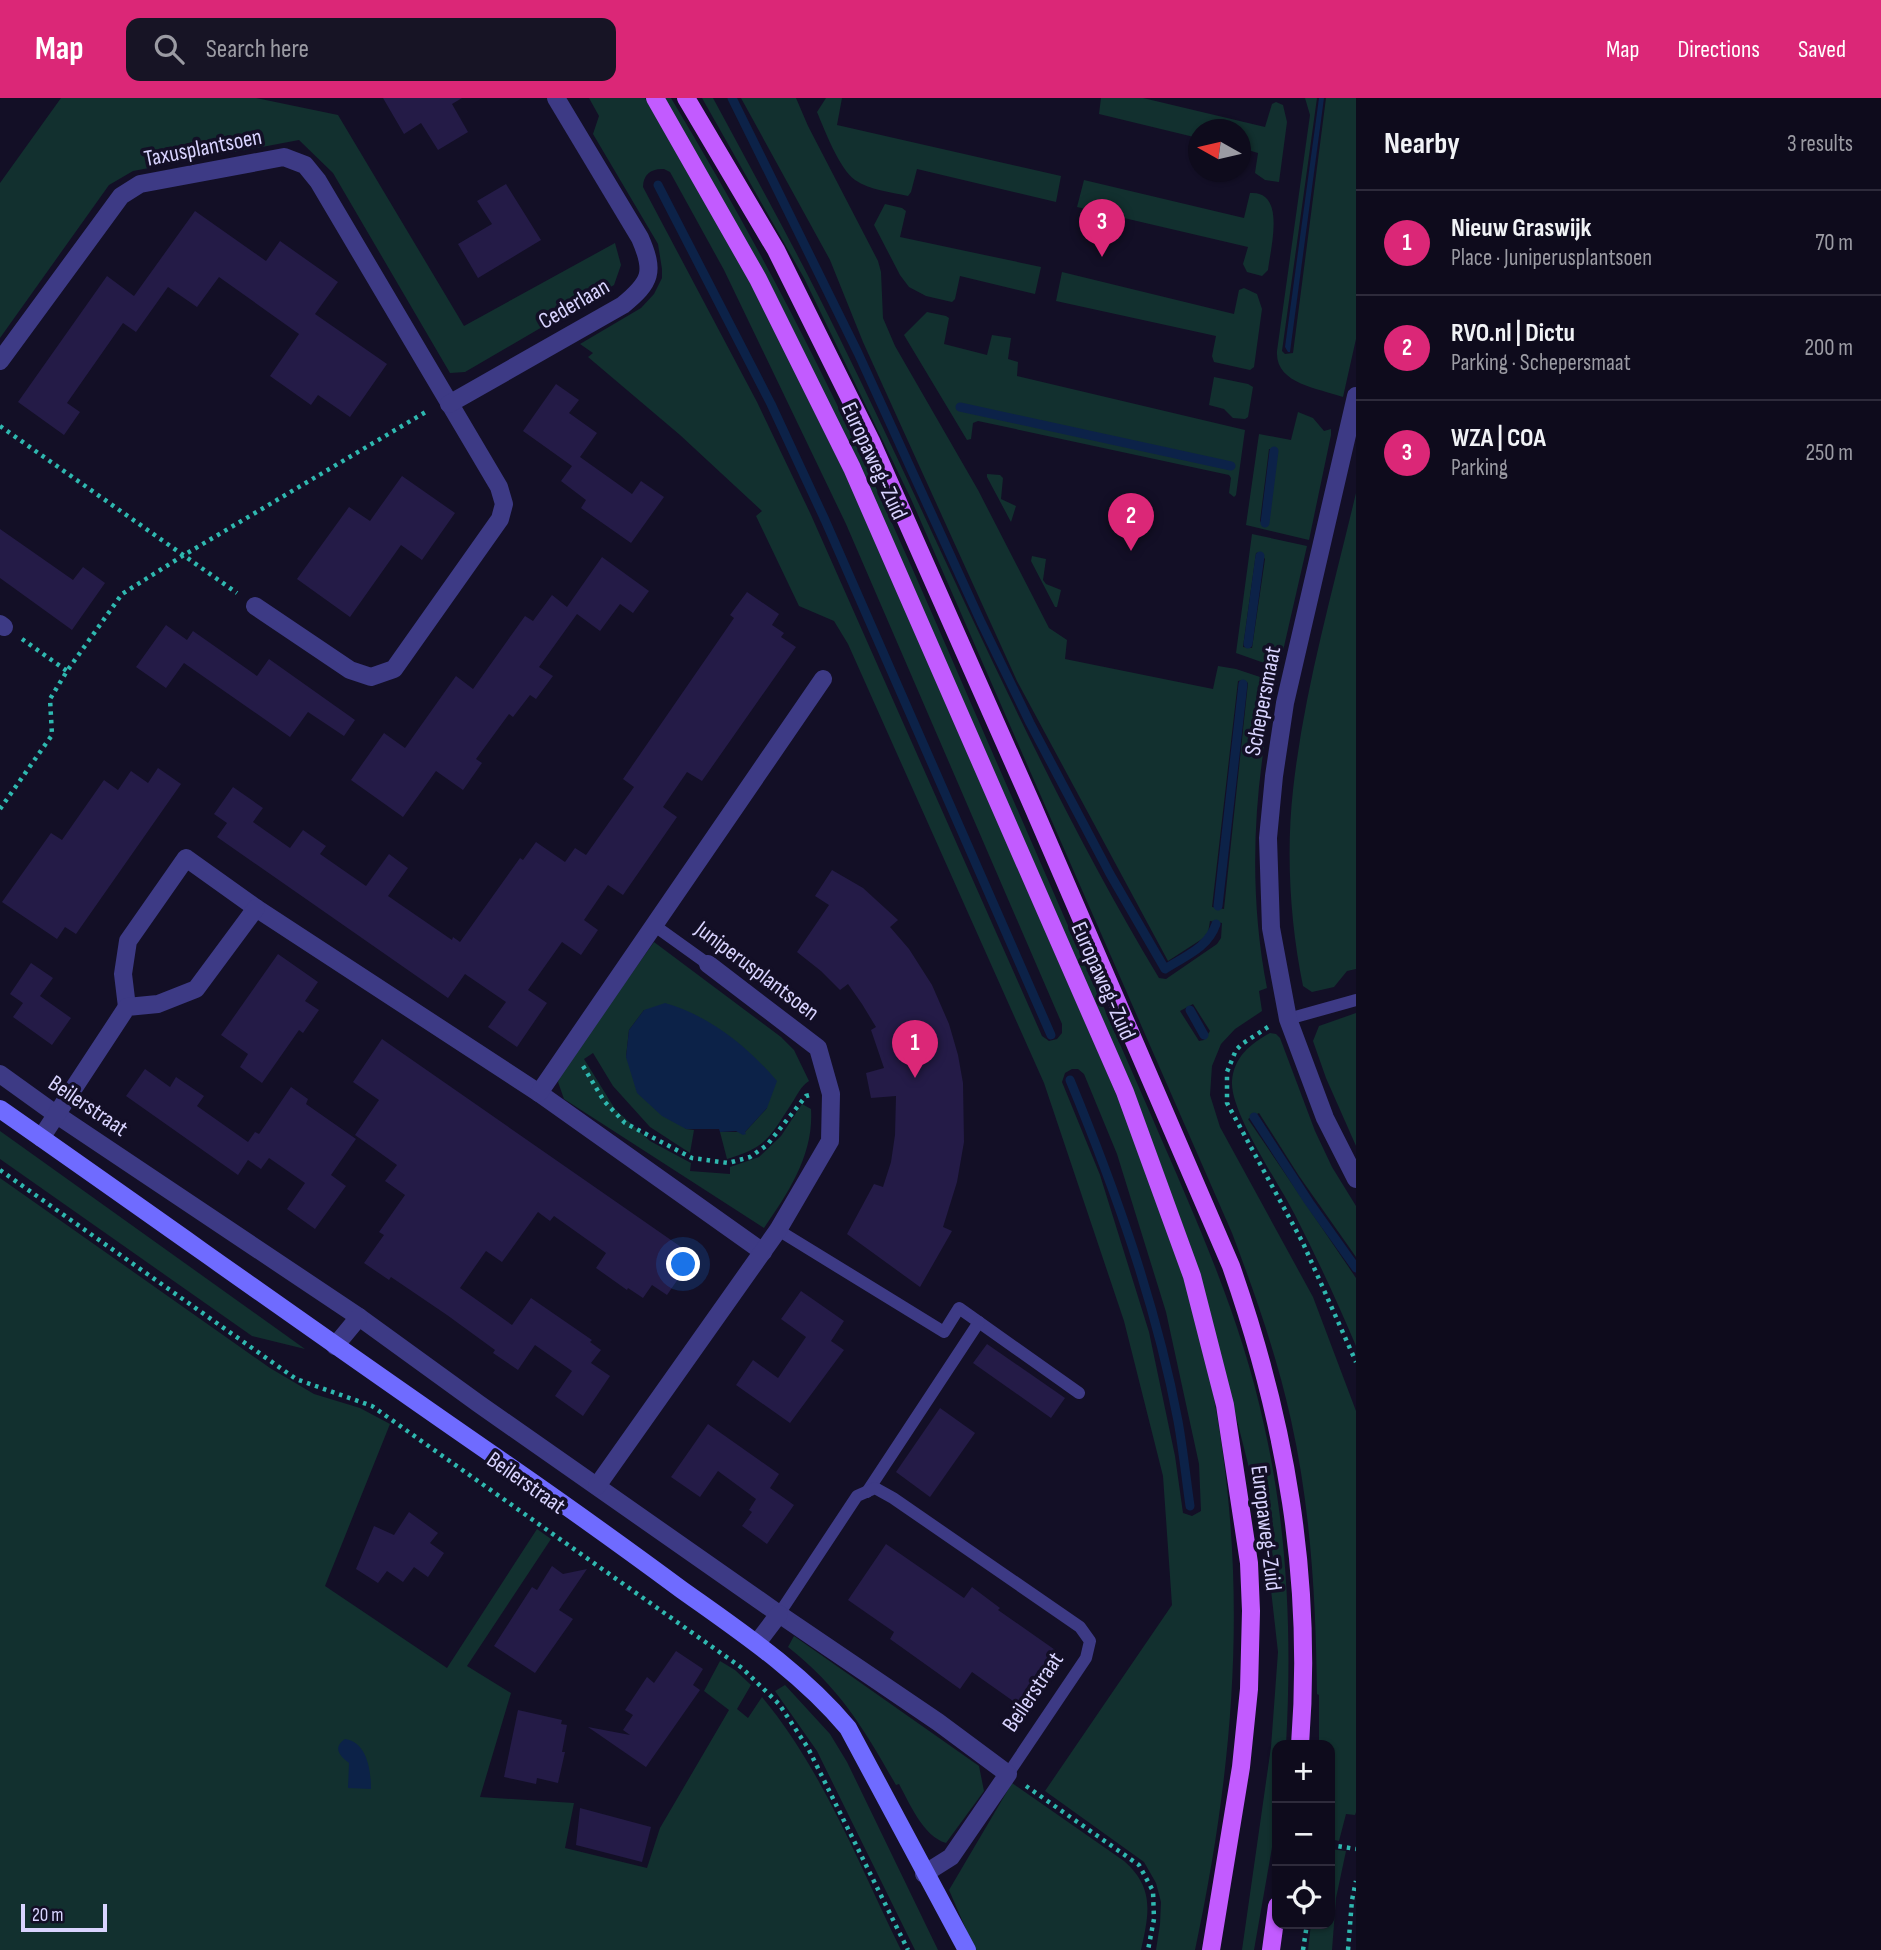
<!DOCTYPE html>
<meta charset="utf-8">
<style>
body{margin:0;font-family:"Sofia Sans Condensed",sans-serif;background:#171425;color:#f1f3f6}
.controls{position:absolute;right:21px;bottom:21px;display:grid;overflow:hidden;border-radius:14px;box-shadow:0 2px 5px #0004}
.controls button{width:63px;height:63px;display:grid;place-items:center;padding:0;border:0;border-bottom:2px solid #2e2b3b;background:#0e0b1c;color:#f1f3f6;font:35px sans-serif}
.compass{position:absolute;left:1188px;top:21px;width:63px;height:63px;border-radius:50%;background:#0e0b1c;box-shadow:0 2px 5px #0004;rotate:278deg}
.scale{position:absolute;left:21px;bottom:18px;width:86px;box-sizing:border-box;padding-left:7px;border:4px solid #d9d4ff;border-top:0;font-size:19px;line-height:24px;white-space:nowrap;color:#d9d4ff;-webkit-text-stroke:5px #130f26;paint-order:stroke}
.you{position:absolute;left:684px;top:1167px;width:24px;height:24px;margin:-18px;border:5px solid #fff;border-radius:50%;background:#1a73e8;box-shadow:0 0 0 10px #1a73e833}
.badge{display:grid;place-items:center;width:46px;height:46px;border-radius:50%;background:#db2777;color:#fff;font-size:23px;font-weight:700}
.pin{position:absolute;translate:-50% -58px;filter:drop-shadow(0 2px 4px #0008)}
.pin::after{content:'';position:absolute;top:37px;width:24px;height:21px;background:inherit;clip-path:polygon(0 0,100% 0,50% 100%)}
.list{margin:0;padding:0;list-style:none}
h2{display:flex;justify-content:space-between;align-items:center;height:91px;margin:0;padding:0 28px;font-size:30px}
h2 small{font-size:23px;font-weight:400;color:#9b9ba3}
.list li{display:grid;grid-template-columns:46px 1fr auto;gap:21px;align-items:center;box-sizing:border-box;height:105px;padding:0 28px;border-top:2px solid #2e2b3b}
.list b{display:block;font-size:26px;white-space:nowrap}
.list p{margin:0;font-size:23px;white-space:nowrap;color:#9b9ba3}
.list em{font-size:23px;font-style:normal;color:#9b9ba3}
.icon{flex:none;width:38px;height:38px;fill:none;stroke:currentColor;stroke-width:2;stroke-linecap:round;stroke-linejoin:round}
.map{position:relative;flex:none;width:1356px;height:1852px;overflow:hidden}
header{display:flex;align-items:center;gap:42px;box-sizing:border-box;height:98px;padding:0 35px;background:#db2777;color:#fff}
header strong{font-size:33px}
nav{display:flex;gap:38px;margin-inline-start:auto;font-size:24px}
.search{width:490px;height:63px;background:#171425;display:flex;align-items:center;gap:18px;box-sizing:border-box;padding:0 24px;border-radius:14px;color:#9b9ba3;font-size:26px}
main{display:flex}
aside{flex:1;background:#0e0b1c}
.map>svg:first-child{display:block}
</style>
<header>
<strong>Map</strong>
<div class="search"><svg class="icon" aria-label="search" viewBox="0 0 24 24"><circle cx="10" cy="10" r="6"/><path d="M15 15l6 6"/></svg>Search here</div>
<nav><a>Map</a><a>Directions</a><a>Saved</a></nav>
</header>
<main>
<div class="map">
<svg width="1356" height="1852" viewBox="0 0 1356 1852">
<rect width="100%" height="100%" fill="#130f26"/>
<g fill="#12302f" fill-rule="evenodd">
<polygon points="61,0 256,0 338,17 464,228 615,145 621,167 614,187 465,274 450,275 333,75 299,42 133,73 109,87 0,240 0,85"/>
<path d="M 589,0 L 645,0 C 715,112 779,230 834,350 C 878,446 919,544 962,641 C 1002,733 1041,824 1081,915 C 1133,1033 1184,1153 1210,1280 C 1250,1475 1236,1659 1195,1852 L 1156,1852 L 1160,1826 L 1161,1804 L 1156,1785 L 1144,1764 L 1045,1693 L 1172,1507 L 1163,1378 L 1124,1223 L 1044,985 L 848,546 L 834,523 L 799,508 L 756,418 L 762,413 L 680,337 L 588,259 L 593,255 L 580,246 L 641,210 L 654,196 L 662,180 L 662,171 L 658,146 L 593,36 L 599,18 ZM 664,71 L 670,74 L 724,172 L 846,426 L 1062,926 L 1062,935 L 1057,941 L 1049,943 L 1042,938 L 811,417 L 757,304 L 643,89 C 643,76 652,70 664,71 ZM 1072,971 L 1078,971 L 1084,976 L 1117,1056 L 1166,1214 L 1199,1366 L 1201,1413 L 1192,1418 L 1183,1415 L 1175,1358 L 1149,1234 L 1100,1077 L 1062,984 L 1065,975 Z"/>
<path d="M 663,0 L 671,0 C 723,87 772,175 817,266 C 889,410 950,559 1015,706 C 1060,810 1106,914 1151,1017 C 1195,1119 1241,1219 1264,1327 C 1288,1433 1292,1540 1286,1647 L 1277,1647 L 1277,1721 L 1254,1852 L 1242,1852 L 1271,1649 L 1278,1554 L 1271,1492 L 1248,1366 L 1210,1215 L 1189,1144 L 1139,1008 L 850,349 L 765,179 Z"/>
<path d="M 702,0 L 713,0 C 756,80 801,161 841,243 C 946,456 1036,676 1159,880 L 1166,881 L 1217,846 L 1221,840 L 1222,825 L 1210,823 L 1208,835 L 1202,841 L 1168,863 L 1017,583 L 863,244 L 830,162 L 741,0 L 796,0 L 808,28 L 878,163 L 881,174 L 883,220 L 895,248 L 978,392 L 1049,530 L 1067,542 L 1065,561 L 1213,591 L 1218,568 L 1236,571 L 1266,581 L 1274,594 C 1253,692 1248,792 1267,890 L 1259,893 L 1262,913 L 1235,931 L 1221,946 L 1212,968 L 1210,997 L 1220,1029 L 1313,1199 L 1356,1313 L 1356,1714 L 1355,1717 L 1346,1716 L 1339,1743 L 1330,1741 L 1332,1716 L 1330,1715 L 1330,1647 L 1319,1647 L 1319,1597 L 1317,1596 C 1316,1505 1311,1412 1291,1322 C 1277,1258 1255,1196 1232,1135 L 911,401 L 804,180 ZM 1244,582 L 1248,585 L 1224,811 L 1212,809 L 1238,583 ZM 1193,906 L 1210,933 L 1204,942 L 1199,943 L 1180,913 Z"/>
<path d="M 826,0 L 842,0 L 837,27 L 1061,78 L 1056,104 L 917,71 L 911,94 L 908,98 C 890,94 870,92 855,82 C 839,70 825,33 817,14 Z"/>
<polygon points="1101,0 1143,0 1265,29 1272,6 1276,4 1283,7 1287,24 1279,84 1265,82 1255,75 1258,55 1241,50 1240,32 1198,32 1198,40 1099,16"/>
<path d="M 1305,0 L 1317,0 L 1282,253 L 1285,256 L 1293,255 L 1326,0 L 1356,0 L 1356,241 L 1343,299 C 1318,290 1275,286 1277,253 L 1310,17 Z"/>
<path d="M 1084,82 L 1244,120 L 1250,95 C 1287,92 1270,152 1268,172 L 1262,178 L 1247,174 L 1243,166 L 1248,149 L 1077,109 Z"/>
<polygon points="885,106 902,110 906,113 900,139 1041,169 1035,196 960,178 955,201 952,204 926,198 909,189 900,177 874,127"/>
<polygon points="1062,174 1234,216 1239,192 1244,190 1257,196 1262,211 1254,269 1250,272 1214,264 1212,258 1216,238 1056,203"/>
<polygon points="927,214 946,218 949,220 944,246 987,257 992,237 1011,240 1008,261 1018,264 1017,278 1245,332 1236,397 1234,399 1229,395 1231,380 1229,377 978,323 973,325 971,341 967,342 904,237"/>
<polygon points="1214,279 1248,286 1253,289 1248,319 1245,321 1233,320 1224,311 1209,307"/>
<path d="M 1298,314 L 1313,320 L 1324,333 L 1331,331 L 1331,337 L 1309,442 L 1246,427 L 1259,336 L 1291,342 ZM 1269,351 L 1278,352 L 1268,426 L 1263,427 L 1260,423 Z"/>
<polygon points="987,376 1000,377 1003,380 1001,401 1016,408 1011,424 987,379"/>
<path d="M 1356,395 L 1356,871 L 1347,873 L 1334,889 L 1312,894 L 1303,888 C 1290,824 1286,756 1293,692 C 1304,592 1333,492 1356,395 Z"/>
<path d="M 1252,436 L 1307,448 L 1280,566 L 1273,568 L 1236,555 ZM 1260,454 L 1265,461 L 1252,550 L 1243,549 L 1256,455 Z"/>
<polygon points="1032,458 1046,461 1043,482 1046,486 1061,492 1057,509 1055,509 1031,463"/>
<path d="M 654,844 L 781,939 L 794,952 L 809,983 C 800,989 798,996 792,1005 C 771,1037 767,1050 727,1061 L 720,1034 L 745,1034 L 767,1010 L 644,912 L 629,932 L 626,959 L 686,1031 L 694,1032 L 690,1055 L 650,1029 L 613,988 L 593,955 L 584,961 L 615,1011 L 650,1043 L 691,1065 L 690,1073 L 730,1076 L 730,1069 L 759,1059 L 781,1038 L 802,1006 L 811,1011 C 814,1056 789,1094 764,1130 L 564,1001 L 558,984 L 562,973 Z"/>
<polygon points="1356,915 1356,1048 1326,980 1313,943 1319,928"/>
<path d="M 1270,935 L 1276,936 L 1280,940 L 1315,1033 L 1332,1069 L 1356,1108 L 1356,1159 L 1299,1078 L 1259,1015 L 1248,1021 L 1356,1180 L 1356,1248 C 1337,1203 1317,1160 1295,1117 C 1279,1085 1230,1015 1232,983 C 1234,959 1250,946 1270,935 Z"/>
<polygon points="0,1033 305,1251 252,1238 0,1061"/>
<path d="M 0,1080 L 270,1270 L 314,1296 L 360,1310 L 390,1326 L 325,1488 L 447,1570 L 537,1431 L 551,1441 L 467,1568 L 511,1595 L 480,1699 L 574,1705 L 565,1750 L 647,1770 L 660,1730 L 729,1612 L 704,1593 L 720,1563 L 735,1572 L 751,1587 L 737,1611 L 748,1620 L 762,1599 C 823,1672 859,1767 901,1852 L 0,1852 Z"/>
<path d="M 794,1538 L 979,1668 L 984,1693 L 946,1745 C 923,1738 910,1706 899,1686 L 896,1687 C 864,1631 840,1590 788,1549 Z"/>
<polygon points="785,1587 830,1636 847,1664 938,1852 915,1852 817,1653 775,1593"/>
<path d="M 1012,1685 L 1124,1763 C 1155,1790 1149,1816 1141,1852 L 975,1852 L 949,1792 Z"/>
<polygon points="1330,1751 1346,1753 1336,1800 1332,1852 1308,1852 1311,1826 1330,1826"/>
</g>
<g fill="#0c2248">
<polygon points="1319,0 1324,0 1290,254 1288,254 1285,249"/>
<path d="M 665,905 C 710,918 747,948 777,983 L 767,1010 L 745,1034 L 746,1036 L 743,1037 L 736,1033 L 720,1034 L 719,1031 L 686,1031 L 662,1018 L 637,995 L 626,959 L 629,932 L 644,912 Z"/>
<path d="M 345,1641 C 367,1644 371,1672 371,1691 L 348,1690 L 349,1665 C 340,1658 332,1650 345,1641 Z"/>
</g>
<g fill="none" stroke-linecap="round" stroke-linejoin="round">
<g stroke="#0c2248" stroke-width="9">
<path d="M 732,0 L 858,255 L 981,524 L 1030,625 L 1110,776 L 1165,871 C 1185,858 1208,850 1216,826"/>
<polyline points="658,87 771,306 825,422 1051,937"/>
<polyline points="960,309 1231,368"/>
<polyline points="1265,425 1274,353"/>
<polyline points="1248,546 1260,458"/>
<polyline points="1218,808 1243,586"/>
<polyline points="1190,912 1204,937"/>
<path d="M 1070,982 C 1115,1091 1156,1206 1178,1323 C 1183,1351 1186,1380 1190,1408"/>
<polyline points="1254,1019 1309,1104 1356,1170"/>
</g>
</g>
<g fill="#241b47">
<polygon points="383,0 462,0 452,6 468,34 438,52 421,25 404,36"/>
<polygon points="506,86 541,142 478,180 458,146 492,126 477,103"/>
<polygon points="195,113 266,163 280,143 338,184 315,216 387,266 350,319 318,297 311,307 270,278 299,236 219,179 197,209 168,189 136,234 123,225 67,305 80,314 64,337 18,304 107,178 134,198"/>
<polygon points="556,286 579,302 569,315 597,335 580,359 632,396 641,383 664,399 631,445 581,410 586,402 561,383 572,368 523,333"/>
<polygon points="402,378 455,415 422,462 401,447 350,519 297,481 349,409 370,423"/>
<polygon points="0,431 73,482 83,469 105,485 72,532 0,480"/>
<polygon points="602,459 649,493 633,515 620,506 600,533 577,516 539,569 553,578 536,601 530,597 513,619 509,616 476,661 482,665 463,692 436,673 403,719 351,682 384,635 405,650 456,578 473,591 525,518 533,523 552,497 567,509"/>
<polygon points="747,494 779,516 772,527 784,535 781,539 796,549 702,683 687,674 663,709 677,719 623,797 608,787 584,822 598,832 581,857 562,844 528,892 547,905 517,949 488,929 506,904 465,876 448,900 217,739 227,725 214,716 233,689 263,710 253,724 290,750 303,732 326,748 320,756 366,788 389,756 408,770 388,798 452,842 453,839 460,844 520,760 523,762 536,744 565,764 575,750 586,757 634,689 623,681 734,520 730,517"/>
<polygon points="166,527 187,542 193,533 257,578 269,561 355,622 344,638 308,614 290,639 184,565 166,590 136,569"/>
<polygon points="158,670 181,686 76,836 65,829 57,841 2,804 51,735 62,742 104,682 118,692 131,673 148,685"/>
<polygon points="832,772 863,790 898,822 890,829 909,851 932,887 949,926 958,957 963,985 964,1044 957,1084 943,1129 952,1133 920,1189 847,1136 874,1086 883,1089 891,1064 895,1037 896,998 871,1000 866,975 884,970 871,932 876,929 862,906 848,886 840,892 821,873 797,854 829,807 815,798"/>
<polygon points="278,856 318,884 305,903 319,912 303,935 299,932 262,985 240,969 248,956 221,937"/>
<polygon points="31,865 53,880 40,898 71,920 52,947 13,919 23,905 10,896"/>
<polygon points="382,941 694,1158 667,1197 652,1187 643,1200 628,1190 627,1192 596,1170 606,1155 554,1118 550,1123 538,1114 502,1164 486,1153 460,1190 512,1227 531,1200 592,1242 590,1244 601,1252 591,1265 610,1278 583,1318 555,1298 572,1273 535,1247 518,1272 493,1255 495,1252 447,1217 391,1179 389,1182 364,1165 384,1137 379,1134 405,1097 385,1083 397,1067 355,1037 379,1002 353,984"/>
<polygon points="145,971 170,989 176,979 204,998 197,1008 248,1044 255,1034 259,1036 291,989 308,1001 306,1006 356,1041 331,1077 346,1088 315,1131 287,1111 305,1085 269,1060 261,1071 248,1062 238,1077 126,998"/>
<polygon points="801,1193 844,1223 831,1243 844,1252 790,1325 736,1287 753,1262 778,1280 806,1239 781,1221"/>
<polygon points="987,1246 1065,1300 1051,1320 973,1265"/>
<polygon points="940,1310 975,1335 930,1399 896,1374"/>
<polygon points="708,1326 779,1376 770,1390 794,1407 767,1446 742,1428 752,1414 749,1412 756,1401 718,1373 700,1399 671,1379"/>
<polygon points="409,1414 438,1435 430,1445 444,1455 428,1479 414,1469 403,1484 387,1473 378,1485 356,1471 374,1428 394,1437"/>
<polygon points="886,1446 964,1500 972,1489 1000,1510 998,1512 1058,1554 1020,1608 972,1574 960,1591 890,1541 894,1534 848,1502"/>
<polygon points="552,1468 563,1476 587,1471 559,1512 573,1521 535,1575 494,1548 532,1489 537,1492"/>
<polygon points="676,1553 703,1571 693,1587 700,1592 646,1669 588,1629 630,1637 623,1632 633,1617 625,1612 647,1579 654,1585"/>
<polygon points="518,1612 562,1622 561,1626 567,1627 562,1654 565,1654 558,1685 537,1680 536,1686 504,1679"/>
<polygon points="580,1710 651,1729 642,1764 576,1747"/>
</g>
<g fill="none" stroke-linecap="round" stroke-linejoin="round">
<g stroke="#2fb8b0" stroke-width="4.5" stroke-dasharray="3.5 5" stroke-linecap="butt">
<polyline points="0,328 237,495"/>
<polyline points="22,541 67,573"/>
<polyline points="0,711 52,637 50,601 67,573 122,496 184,457 429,312"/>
<polyline points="1268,929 1242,946 1236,952 1227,974 1227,1005 1303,1145 1356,1264"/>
<polyline points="583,968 604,1003 625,1025 692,1060 728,1065 750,1059 767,1047 806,998 810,997"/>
<polyline points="0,1072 296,1281 372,1308 742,1570 779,1606 808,1650 908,1852"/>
<polyline points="1026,1688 1139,1767 1153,1793 1154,1821 1148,1852"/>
<polyline points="1330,1747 1356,1751"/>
<polyline points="1303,1852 1307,1826"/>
<polyline points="1348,1852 1352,1802 1356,1783"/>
</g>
<g stroke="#3d3a85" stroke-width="12">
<polyline points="655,828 708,866"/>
<polyline points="1288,921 1356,902"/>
<polyline points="778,1132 944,1234 959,1210 1079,1295"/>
<polyline points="867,1394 979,1224"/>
<polyline points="779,1516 857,1398 875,1390 893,1400 1080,1529 1090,1543 1086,1560 1008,1676"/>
</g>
<g stroke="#3d3a85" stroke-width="18">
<polyline points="0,263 121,98 140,86 284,59 305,67 318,83 499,389 504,406 500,421 394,571 371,579 350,572 255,508"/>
<polyline points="1356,298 1285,605 1274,678 1268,740 1271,830 1288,921 1325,1020 1356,1081"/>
<path d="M 449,306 L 623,207 C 651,184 655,174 640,140 L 556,0"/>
<polyline points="0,526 4,529"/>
<polyline points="127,909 123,876 128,843 186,760 256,810 539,995 763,1154"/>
<polyline points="0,976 57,1017 359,1219 479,1306 779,1516 938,1624 1008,1676 951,1759 924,1776"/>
<polyline points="539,995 823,581"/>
<polyline points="41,1040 127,909 158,906 196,891 256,810"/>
<polyline points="335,1248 359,1219"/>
<polyline points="597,1388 778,1132 830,1043 831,996 818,950 708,866"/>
<polyline points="757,1545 779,1516"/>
</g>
<path stroke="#6f6bff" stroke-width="18" d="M 0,1011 C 169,1129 336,1249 506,1366 C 565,1407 624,1449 682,1492 C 741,1534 801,1574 848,1630 L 967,1852"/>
<g stroke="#c25bff" stroke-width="18">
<polyline points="655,0 758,181 852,370 1125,994 1192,1178 1225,1307 1249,1465 1251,1513 1249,1591 1241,1669 1211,1852"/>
<path d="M 686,0 L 776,152 L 871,343 L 1033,709 L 1231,1168 C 1286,1325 1313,1481 1300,1647"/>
<polyline points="1271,1852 1277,1808"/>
</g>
</g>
<g text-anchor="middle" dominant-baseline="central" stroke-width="7" stroke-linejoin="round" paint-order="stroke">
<g font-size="23" fill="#d9d4ff" stroke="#130f26">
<text transform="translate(203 50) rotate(-11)">Taxusplantsoen</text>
<text transform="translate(574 206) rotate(-30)">Cederlaan</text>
<text transform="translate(874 363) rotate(65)">Europaweg-Zuid</text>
<text transform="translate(1263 603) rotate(-79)">Schepersmaat</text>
<text transform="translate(757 873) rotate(37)">Juniperusplantsoen</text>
<text transform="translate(1103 883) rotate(66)">Europaweg-Zuid</text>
<text transform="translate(88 1008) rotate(34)">Beilerstraat</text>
<text transform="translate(526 1385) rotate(35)">Beilerstraat</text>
<text transform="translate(1266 1430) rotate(83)">Europaweg-Zuid</text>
<text transform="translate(1033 1594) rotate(-56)">Beilerstraat</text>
</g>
</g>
</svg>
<div class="controls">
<button>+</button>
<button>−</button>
<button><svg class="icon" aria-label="locate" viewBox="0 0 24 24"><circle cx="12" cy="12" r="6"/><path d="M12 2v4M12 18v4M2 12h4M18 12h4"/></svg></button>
</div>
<svg class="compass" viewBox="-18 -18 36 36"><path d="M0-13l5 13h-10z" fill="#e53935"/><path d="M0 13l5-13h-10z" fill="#9b9ba3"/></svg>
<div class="scale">20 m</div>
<div class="you"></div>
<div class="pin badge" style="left:915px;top:980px">1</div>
<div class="pin badge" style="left:1131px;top:453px">2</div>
<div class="pin badge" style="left:1102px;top:159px">3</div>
</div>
<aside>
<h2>Nearby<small>3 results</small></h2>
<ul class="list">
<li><span class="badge">1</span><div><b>Nieuw Graswijk</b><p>Place · Juniperusplantsoen</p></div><em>70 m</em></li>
<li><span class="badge">2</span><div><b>RVO.nl | Dictu</b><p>Parking · Schepersmaat</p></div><em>200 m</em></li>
<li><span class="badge">3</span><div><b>WZA | COA</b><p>Parking</p></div><em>250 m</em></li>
</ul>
</aside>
</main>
